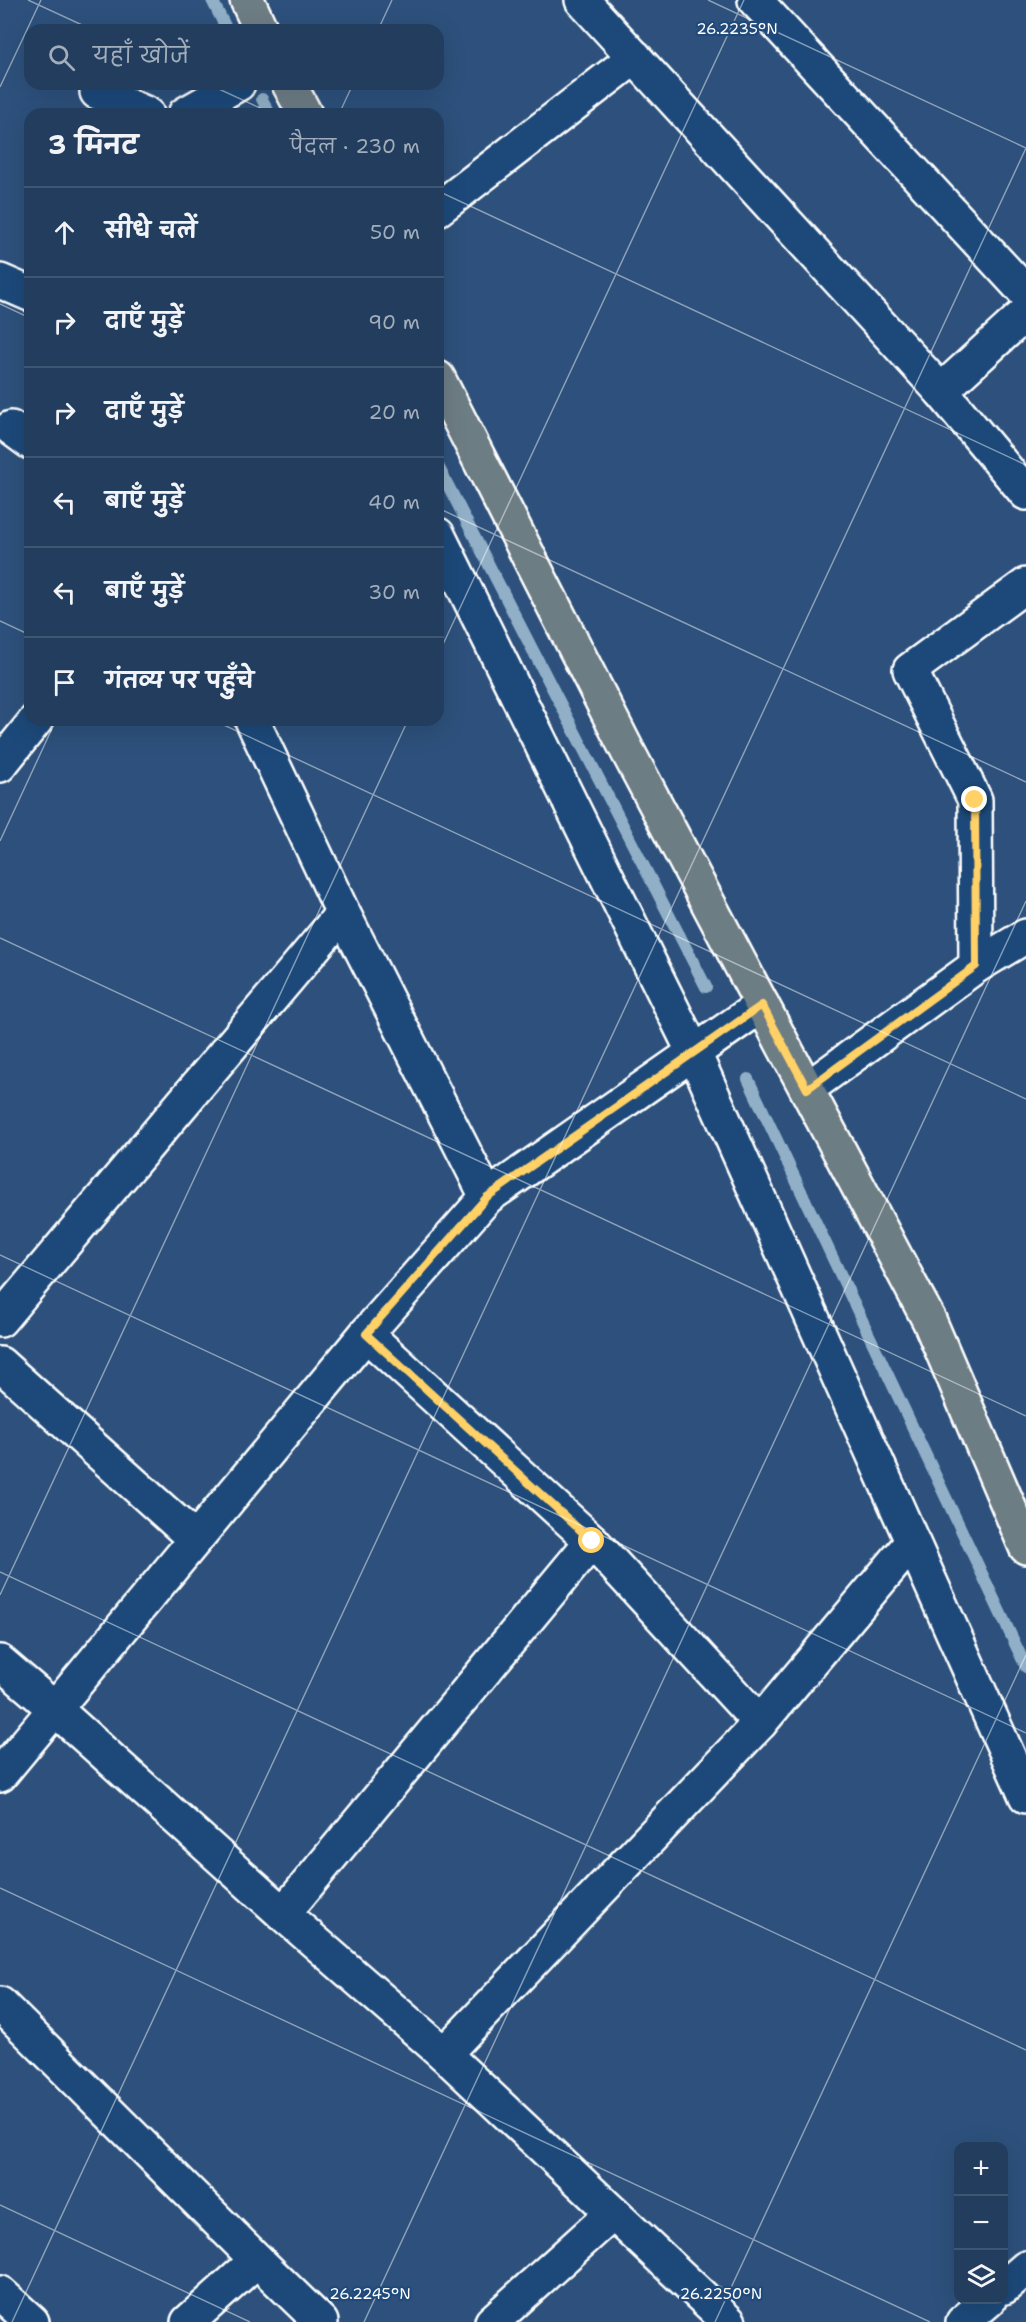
<!DOCTYPE html>
<html lang="hi">
<meta charset="utf-8">
<style>
body{margin:0;font-family:"Shantell Sans","Playpen Sans Deva",sans-serif;background:#2a4463;color:#f1f3f6}
.controls{position:absolute;right:18px;bottom:18px;display:grid;overflow:hidden;border-radius:12px;box-shadow:0 6px 24px #0002}
.controls button{width:54px;height:54px;display:grid;place-items:center;padding:0;border:0;border-bottom:2px solid #3f5672;background:#223d5d;color:#f1f3f6;font:30px sans-serif}
.stop{position:absolute;width:18px;height:18px;margin:-14px;border:4px solid #ffd166;border-radius:50%;background:#fff}
.stop.end{background:#ffd166;border-color:#fff;box-shadow:0 2px 6px #0008}
.list{margin:0;padding:0;list-style:none}
h2{display:flex;justify-content:space-between;align-items:center;height:78px;margin:0;padding:0 24px;font-size:26px}
h2 small{font-size:20px;font-weight:400;color:#a2aebc}
.list li{display:grid;grid-template-columns:39px 1fr auto;gap:18px;align-items:center;box-sizing:border-box;height:90px;padding:0 24px;border-top:2px solid #3f5672}
.list b{display:block;font-size:22px;white-space:nowrap}
.list em{font-size:20px;font-style:normal;color:#a2aebc}
.icon{flex:none;width:33px;height:33px;fill:none;stroke:currentColor;stroke-width:2;stroke-linecap:round;stroke-linejoin:round}
.map{position:relative;flex:none;width:1026px;height:2322px;overflow:hidden}
.search{position:absolute;background:#223d5d;box-shadow:0 6px 24px #0002;left:24px;top:24px;width:420px;height:66px;display:flex;align-items:center;gap:15px;box-sizing:border-box;padding:0 21px;border-radius:18px;color:#a2aebc;font-size:22px}
.panel{position:absolute;background:#223d5d;box-shadow:0 6px 24px #0002;left:24px;top:108px;width:420px;height:618px;border-radius:18px}
.map>svg:first-child{display:block}
</style>
<div class="map">
<svg width="1026" height="2322" viewBox="0 0 1026 2322">
<rect width="100%" height="100%" fill="#2d517c"/>
<filter id="ink" filterUnits="userSpaceOnUse"><feTurbulence type="fractalNoise" baseFrequency=".0167" numOctaves="2"/><feDisplacementMap in="SourceGraphic" scale="12" xChannelSelector="R" yChannelSelector="G"/><feConvolveMatrix kernelMatrix="1 2 1 2 8 2 1 2 1" color-interpolation-filters="sRGB"/></filter>
<g filter="url(#ink)">
<g fill="none" stroke-linecap="round" stroke-linejoin="round">
<g stroke="#91b0c8" stroke-width="12">
<polyline points="212,0 227,30"/>
<polyline points="262,99 270,114"/>
<polyline points="438,466 706,987"/>
<polyline points="748,1079 1026,1667"/>
</g>
<g stroke="#fff" stroke-width="38">
<g id="minor">
<polyline points="582,0 941,391"/>
<polyline points="755,0 1026,293"/>
<polyline points="97,92 147,114"/>
<polyline points="185,114 238,84"/>
<polyline points="438,209 635,57"/>
<polyline points="0,281 30,294"/>
<polyline points="1026,313 941,391 1026,493"/>
<polyline points="11,428 30,442"/>
<polyline points="438,535 694,1053 1026,1796"/>
<polyline points="252,720 343,913 487,1197"/>
<polyline points="0,765 36,720"/>
<polyline points="976,966 1026,936"/>
<polyline points="807,1089 976,966 975,800 910,670 1026,585"/>
<polyline points="0,1320 343,913"/>
<polyline points="366,1334 592,1541 760,1723"/>
<polyline points="0,1364 195,1539"/>
<polyline points="0,1662 55,1709 283,1914 592,1541"/>
<polyline points="0,1775 366,1334 487,1197 762,1005"/>
<polyline points="283,1914 444,2054"/>
<polyline points="0,2004 257,2260 188,2322"/>
<polyline points="257,2260 321,2322"/>
<polyline points="1004,2287 1026,2268"/>
<polyline points="0,2293 32,2322"/>
<polyline points="492,2322 613,2213"/>
<polyline points="729,2322 444,2054 760,1723 912,1542"/>
<polyline points="963,2322 989,2300"/>
</g>
</g>
<g stroke="#fff" stroke-width="38">
<g id="major">
<polyline points="247,0 261,30"/>
<polyline points="289,84 305,114"/>
<polyline points="438,378 628,752 929,1320 1026,1547"/>
</g>
</g>
<use href="#minor" stroke="#1f4a7a" stroke-width="33"/>
<use href="#major" stroke="#6d7d84" stroke-width="33"/>
</g>
</g>
<g fill="none" stroke-linecap="round" stroke-linejoin="round" filter="url(#ink)">
<polyline stroke="#ffd166" stroke-width="8" points="592,1541 366,1334 487,1197 762,1005 807,1089 976,966 975,800"/>
</g>
<path fill="none" stroke="#fff" stroke-width="1.5" stroke-opacity="0.45" d="M 28,0 L 93,30M 708,0 L 1026,148M 378,30 L 392,0M 208,84 L 273,114M 0,87 L 41,0M 339,114 L 353,84M 438,191 L 1026,465M 0,304 L 30,318M 438,508 L 1026,782M 0,621 L 30,635M 438,655 L 744,0M 213,720 L 1026,1099M 0,841 L 56,720M 0,938 L 1026,1416M 0,1255 L 1026,1733M 0,1572 L 1026,2050M 0,1595 L 408,720M 0,1888 L 930,2322M 0,2205 L 250,2322M 12,2322 L 1026,148M 364,2322 L 1026,901M 715,2322 L 1026,1655"/>
<g font-size="15" text-anchor="middle" fill="#fff" stroke="#1f4a7a" stroke-width="4.5" stroke-linejoin="round" paint-order="stroke">
<text x="737" y="34">26.2235°N</text>
<text x="370" y="2299">26.2245°N</text>
<text x="721" y="2299">26.2250°N</text>
</g>
</svg>
<div class="controls">
<button>+</button>
<button>−</button>
<button><svg class="icon" aria-label="layers" viewBox="0 0 24 24"><path d="M12 4l9 5-9 5-9-5zM3 14l9 5 9-5"/></svg></button>
</div>
<div class="stop" style="left:592px;top:1541px"></div>
<div class="stop end" style="left:975px;top:800px"></div>
<div class="search"><svg class="icon" aria-label="search" viewBox="0 0 24 24"><circle cx="10" cy="10" r="6"/><path d="M15 15l6 6"/></svg>यहाँ खोजें</div>
<section class="panel">
<h2>3 मिनट<small>पैदल · 230 m</small></h2>
<ul class="list">
<li><svg class="icon" aria-label="ahead" viewBox="0 0 24 24"><path d="M12 20V5M6 11l6-6 6 6"/></svg><div><b>सीधे चलें</b></div><em>50 m</em></li>
<li><svg class="icon" aria-label="right" viewBox="0 0 24 24"><path d="M7 20v-9h11M14 6l5 5-5 5"/></svg><div><b>दाएँ मुड़ें</b></div><em>90 m</em></li>
<li><svg class="icon" aria-label="right" viewBox="0 0 24 24"><path d="M7 20v-9h11M14 6l5 5-5 5"/></svg><div><b>दाएँ मुड़ें</b></div><em>20 m</em></li>
<li><svg class="icon" aria-label="left" viewBox="0 0 24 24"><path d="M17 20v-9H6M10 6l-5 5 5 5"/></svg><div><b>बाएँ मुड़ें</b></div><em>40 m</em></li>
<li><svg class="icon" aria-label="left" viewBox="0 0 24 24"><path d="M17 20v-9H6M10 6l-5 5 5 5"/></svg><div><b>बाएँ मुड़ें</b></div><em>30 m</em></li>
<li><svg class="icon" aria-label="arrive" viewBox="0 0 24 24"><path d="M6 21V4h12l-3 4 3 4H6"/></svg><div><b>गंतव्य पर पहुँचे</b></div></li>
</ul>
</section>
</div>
